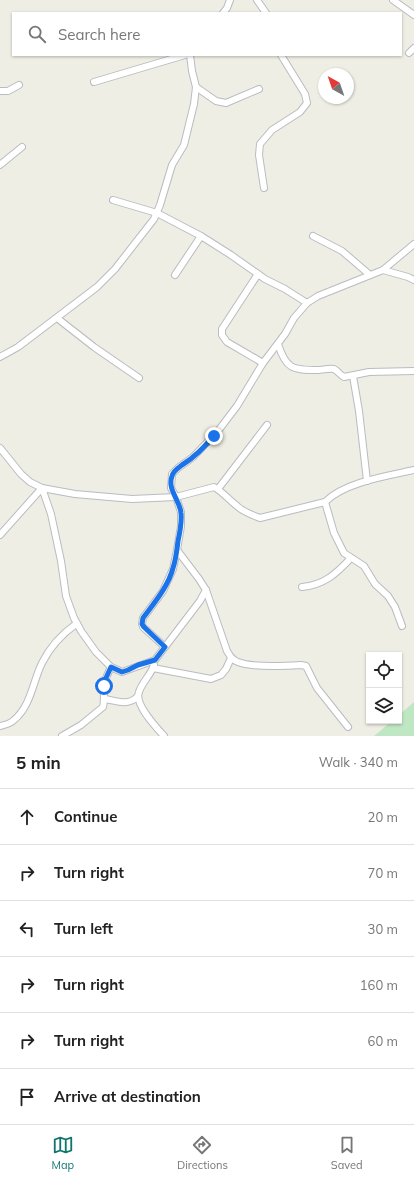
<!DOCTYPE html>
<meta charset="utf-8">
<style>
body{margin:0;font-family:Mulish,sans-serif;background:#f6f6f6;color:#222}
.controls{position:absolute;right:12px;bottom:12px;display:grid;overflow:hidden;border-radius:0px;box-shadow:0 1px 3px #0004}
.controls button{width:36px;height:36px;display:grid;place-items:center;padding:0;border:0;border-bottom:1px solid #e0e0e0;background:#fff;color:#222;font:20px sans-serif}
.compass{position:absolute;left:318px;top:68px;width:36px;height:36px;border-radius:50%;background:#fff;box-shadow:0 1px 3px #0004;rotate:320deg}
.stop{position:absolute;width:12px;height:12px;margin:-9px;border:3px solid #1a73e8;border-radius:50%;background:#fff}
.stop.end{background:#1a73e8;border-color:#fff;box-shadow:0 1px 4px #0008}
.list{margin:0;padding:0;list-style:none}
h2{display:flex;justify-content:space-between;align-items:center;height:52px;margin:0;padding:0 16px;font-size:17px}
h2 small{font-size:13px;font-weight:400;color:#767676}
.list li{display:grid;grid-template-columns:26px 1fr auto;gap:12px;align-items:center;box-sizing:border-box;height:56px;padding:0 16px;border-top:1px solid #e0e0e0}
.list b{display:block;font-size:15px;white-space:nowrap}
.list em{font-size:13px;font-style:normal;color:#767676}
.icon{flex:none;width:22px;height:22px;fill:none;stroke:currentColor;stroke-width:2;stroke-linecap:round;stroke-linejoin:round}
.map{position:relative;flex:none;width:414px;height:736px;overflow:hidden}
.search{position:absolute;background:#fff;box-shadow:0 1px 3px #0004;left:12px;right:12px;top:12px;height:44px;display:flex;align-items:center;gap:10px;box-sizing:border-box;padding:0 14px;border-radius:0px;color:#767676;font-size:15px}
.sheet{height:388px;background:#fff}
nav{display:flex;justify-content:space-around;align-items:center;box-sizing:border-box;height:56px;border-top:1px solid #e0e0e0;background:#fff;font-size:11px;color:#767676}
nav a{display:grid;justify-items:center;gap:2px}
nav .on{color:#0f766e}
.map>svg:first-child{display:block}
</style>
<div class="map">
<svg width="414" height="736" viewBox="0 0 414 736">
<rect width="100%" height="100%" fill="#efeee4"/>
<polygon fill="#c0e7c4" points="414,702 414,736 374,736 392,721 399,721 399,715"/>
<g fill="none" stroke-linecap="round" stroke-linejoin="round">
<g stroke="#b9bcc1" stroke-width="8">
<g id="street">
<polyline points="257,0 266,13"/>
<polyline points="393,0 414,15"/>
<polyline points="223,13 227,8 230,0"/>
<polyline points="409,53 414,48"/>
<polyline points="94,82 185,55"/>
<polyline points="196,87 216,101 226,103 259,89"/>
<polyline points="0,91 8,91 19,85"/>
<polyline points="0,165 22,147"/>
<polyline points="264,188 259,155 260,144 272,130 300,112 307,103 305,94 281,55"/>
<polyline points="113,200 157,213 201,236 231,255 265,279 285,289 307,303"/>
<polyline points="313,236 342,251 370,275"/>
<polyline points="383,270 408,277 414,280"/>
<polyline points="258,274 222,329 222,335 227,342 263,363"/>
<polyline points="175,275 201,236"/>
<polyline points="57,318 94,347 139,378"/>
<path d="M 278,344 C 286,369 292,370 318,370 C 323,370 328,368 334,369 C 338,371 340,375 344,377 L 369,372 L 414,371"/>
<polyline points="0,357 18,347 97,287 115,269 154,219 160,205 172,165 184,145 194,104 196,87 192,71 190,55"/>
<polyline points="353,376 359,411 367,481"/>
<path d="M 0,448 L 21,474 L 30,482 L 42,488 L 75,494 L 132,499 L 176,497 L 214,487 C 223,492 229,500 237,506 C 243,512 252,515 260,518 L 325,502 C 345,482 387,476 414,470"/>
<polyline points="218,489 267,425"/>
<polyline points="325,502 334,533 344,553 364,566 375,584 388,596 395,607 402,626"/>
<polyline points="0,535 42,488 51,514 61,561 66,596 74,618 81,631 96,652 111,667 122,672 155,660 200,601 206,590"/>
<path d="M 177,550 L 199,579 L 206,590 L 227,651 C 230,656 232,660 238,662 C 253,668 285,666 301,665 L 306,666 L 317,688 L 348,727"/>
<path d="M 302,587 C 324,585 336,574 351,558"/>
<polyline points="165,647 143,627 142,624 143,618 163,591 173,569 177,550 181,526 181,512 176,497 171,488 172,474 178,468 193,457 218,431 237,406 263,363 285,334 294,318 307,303 318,296 383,270 414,244"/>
<path d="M 154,665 C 151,675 142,682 139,692 C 134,704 156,727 164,736"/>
<polyline points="153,668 211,679 221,675 226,669 231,658"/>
<path d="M 105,699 C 117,701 128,706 137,697"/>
<path d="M 0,726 C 5,725 10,724 14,720 C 31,706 33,681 42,663 C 50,647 62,634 76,624"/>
<path d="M 62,736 L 81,725 L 103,707 C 105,700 103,693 104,685 C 105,679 108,673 111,667"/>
</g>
</g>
<use href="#street" stroke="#fff" stroke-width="6"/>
</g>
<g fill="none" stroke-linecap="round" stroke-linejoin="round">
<path stroke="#1a73e8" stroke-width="5" d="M 104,686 L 105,680 L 111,667 L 122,672 L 128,670 L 138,665 L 155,660 L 165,647 L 144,627 L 142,624 L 143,618 C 154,603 168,587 173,568 C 176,559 177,550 178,541 C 180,532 182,523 181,513 C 180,500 167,490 172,476 C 173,471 178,468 182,465 C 195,457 204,447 214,436"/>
</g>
</svg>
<div class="controls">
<button><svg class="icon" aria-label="locate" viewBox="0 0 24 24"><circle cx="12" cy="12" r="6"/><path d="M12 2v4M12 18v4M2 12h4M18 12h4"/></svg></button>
<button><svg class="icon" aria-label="layers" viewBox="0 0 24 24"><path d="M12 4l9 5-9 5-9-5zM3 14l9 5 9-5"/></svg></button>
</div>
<svg class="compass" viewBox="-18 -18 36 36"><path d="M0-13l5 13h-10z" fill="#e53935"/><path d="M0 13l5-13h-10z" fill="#767676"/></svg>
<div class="stop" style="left:104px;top:686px"></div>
<div class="stop end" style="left:214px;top:436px"></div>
<div class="search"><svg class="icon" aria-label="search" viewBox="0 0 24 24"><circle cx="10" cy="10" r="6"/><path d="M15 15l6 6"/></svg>Search here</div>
</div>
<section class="sheet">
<h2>5 min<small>Walk · 340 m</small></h2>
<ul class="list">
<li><svg class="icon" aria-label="ahead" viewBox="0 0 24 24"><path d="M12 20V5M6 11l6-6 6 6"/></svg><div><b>Continue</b></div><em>20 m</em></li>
<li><svg class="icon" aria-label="right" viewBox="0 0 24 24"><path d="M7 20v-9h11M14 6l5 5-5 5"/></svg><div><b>Turn right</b></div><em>70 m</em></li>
<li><svg class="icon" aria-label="left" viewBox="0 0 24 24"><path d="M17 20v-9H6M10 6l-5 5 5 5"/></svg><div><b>Turn left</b></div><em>30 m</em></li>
<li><svg class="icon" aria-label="right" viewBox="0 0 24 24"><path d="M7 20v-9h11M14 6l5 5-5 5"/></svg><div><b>Turn right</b></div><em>160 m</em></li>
<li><svg class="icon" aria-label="right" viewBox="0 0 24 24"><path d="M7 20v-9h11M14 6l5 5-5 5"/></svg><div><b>Turn right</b></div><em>60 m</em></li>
<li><svg class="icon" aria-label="arrive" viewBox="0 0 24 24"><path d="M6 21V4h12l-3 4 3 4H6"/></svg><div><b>Arrive at destination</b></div></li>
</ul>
</section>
<nav>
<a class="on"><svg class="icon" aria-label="map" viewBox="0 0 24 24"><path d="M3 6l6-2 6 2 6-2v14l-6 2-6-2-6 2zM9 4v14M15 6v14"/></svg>Map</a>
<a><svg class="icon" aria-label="directions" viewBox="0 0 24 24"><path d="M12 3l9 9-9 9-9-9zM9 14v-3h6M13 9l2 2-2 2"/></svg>Directions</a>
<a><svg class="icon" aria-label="saved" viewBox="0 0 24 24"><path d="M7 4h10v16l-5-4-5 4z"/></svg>Saved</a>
</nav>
